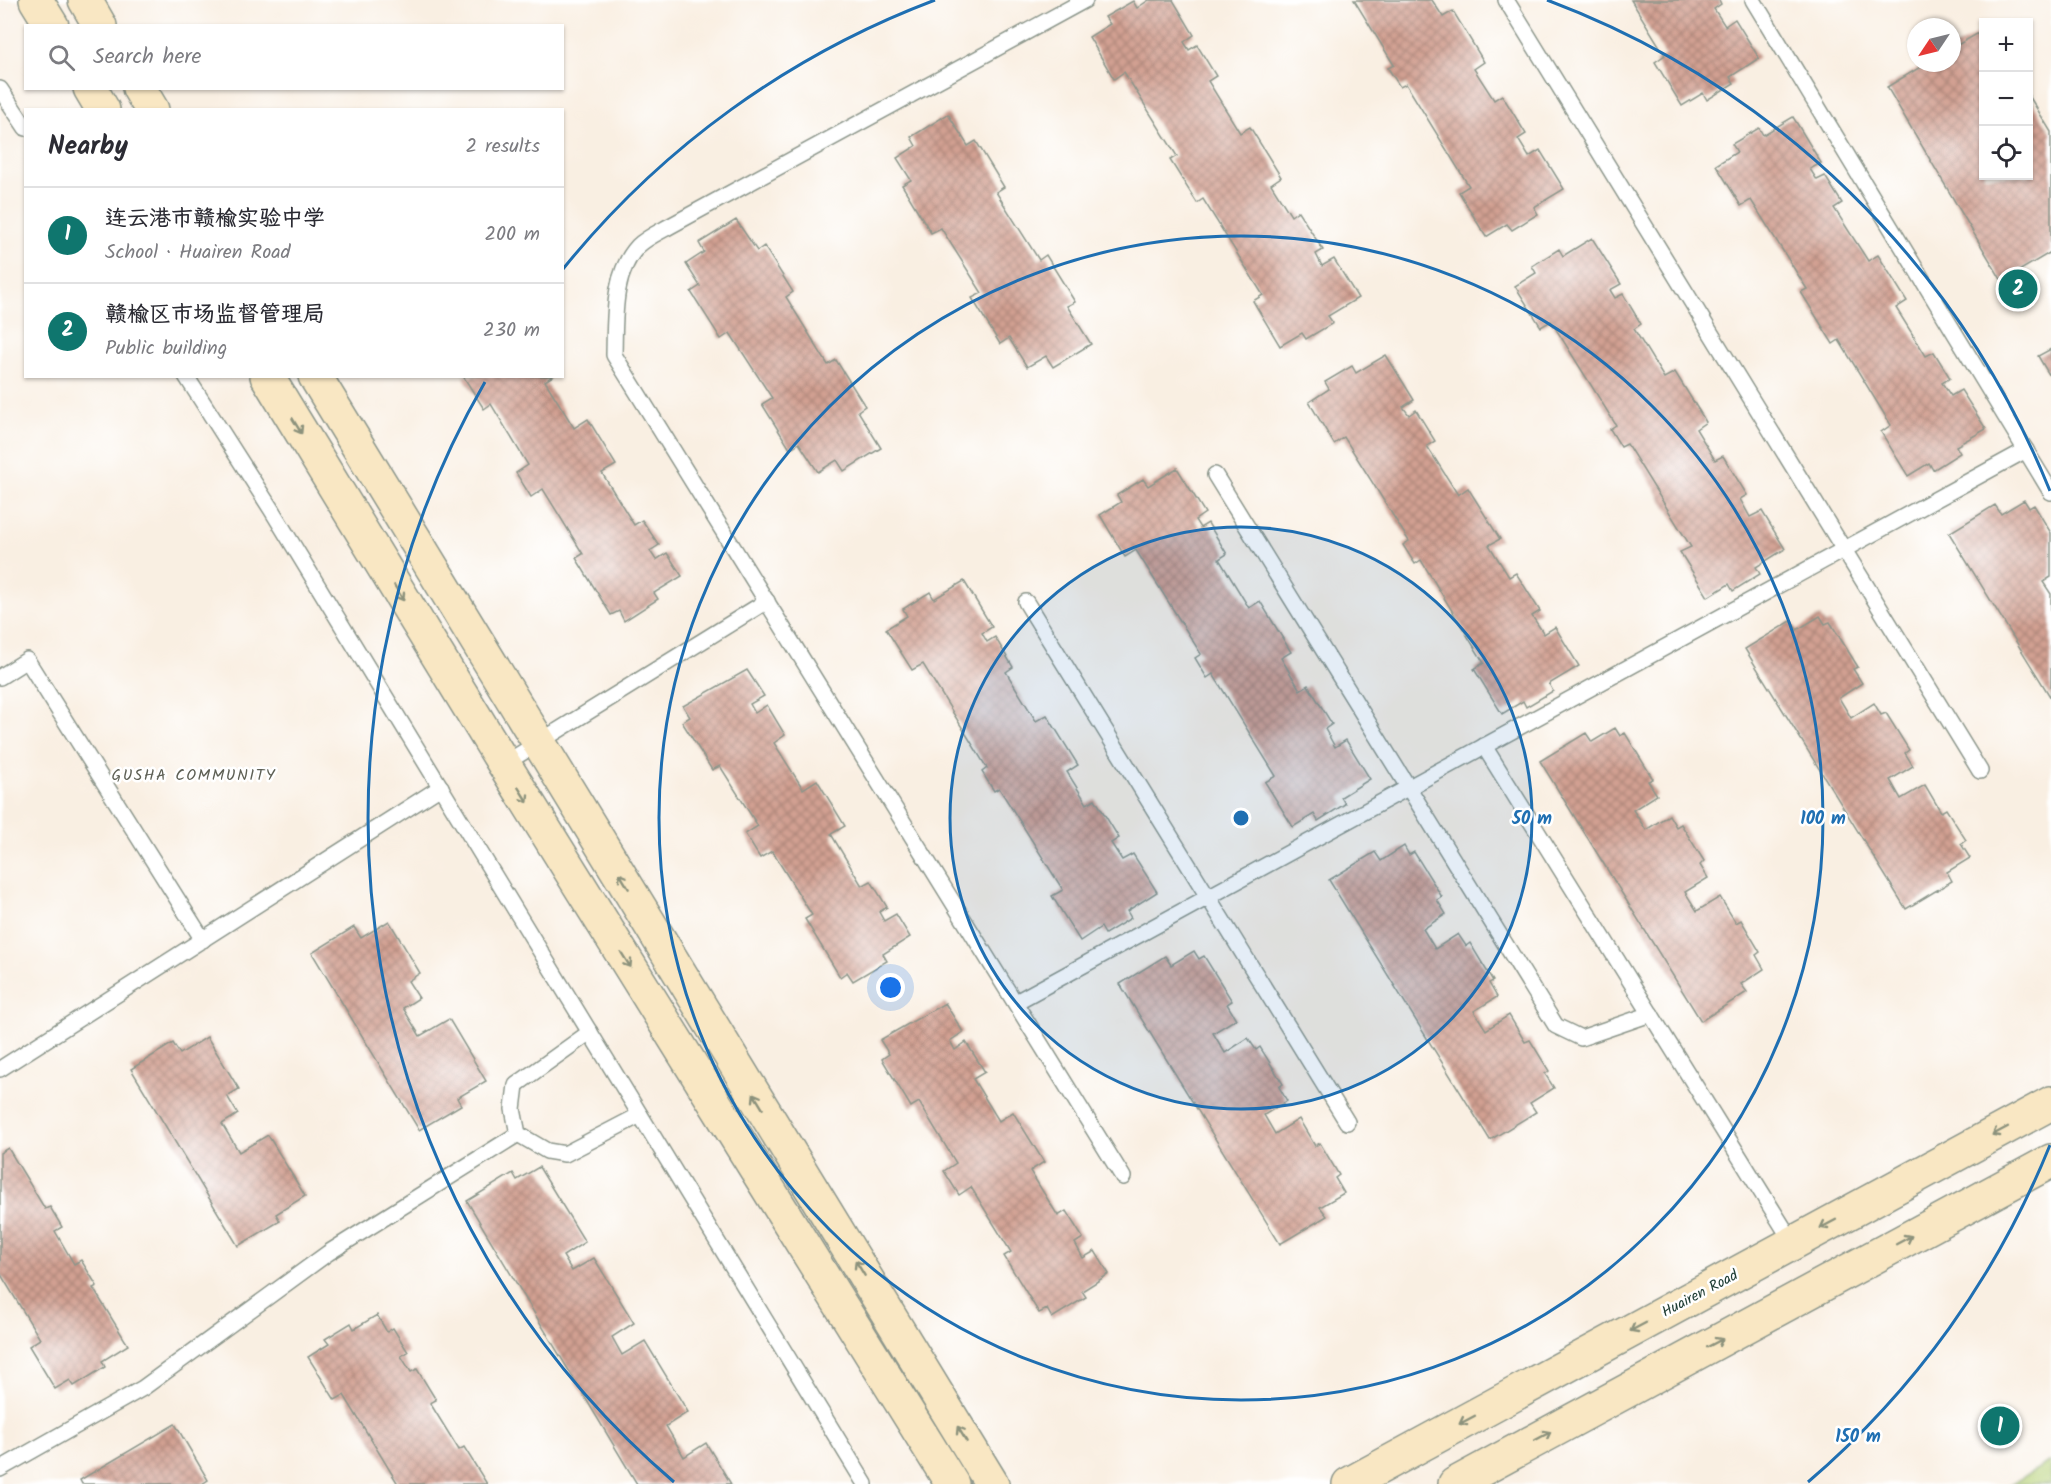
<!DOCTYPE html>
<meta charset="utf-8">
<style>
body{margin:0;font-family:Kalam,"LXGW WenKai TC",sans-serif;background:#f2f2f3;color:#2b2b33}
.controls{position:absolute;right:18px;top:18px;display:grid;overflow:hidden;border-radius:0px;box-shadow:0 2px 4px #0004}
.controls button{width:54px;height:54px;display:grid;place-items:center;padding:0;border:0;border-bottom:2px solid #e1e1e2;background:#fff;color:#2b2b33;font:30px sans-serif}
.compass{position:absolute;left:1907px;top:18px;width:54px;height:54px;border-radius:50%;background:#fff;box-shadow:0 2px 4px #0004;rotate:235deg}
.you{position:absolute;left:891px;top:988px;width:21px;height:21px;margin:-15px;border:4px solid #fff;border-radius:50%;background:#1a73e8;box-shadow:0 0 0 9px #1a73e833}
.badge{display:grid;place-items:center;width:39px;height:39px;border-radius:50%;background:#0f766e;color:#fff;font-size:20px;font-weight:700}
.pin{position:absolute;translate:-50% -50%;border:3px solid #fff;box-shadow:0 2px 6px #0006}
.list{margin:0;padding:0;list-style:none}
h2{display:flex;justify-content:space-between;align-items:center;height:78px;margin:0;padding:0 24px;font-size:26px}
h2 small{font-size:20px;font-weight:400;color:#7c7c81}
.list li{display:grid;grid-template-columns:39px 1fr auto;gap:18px;align-items:center;box-sizing:border-box;height:96px;padding:0 24px;border-top:2px solid #e1e1e2}
.list b{display:block;font-size:22px;white-space:nowrap}
.list p{margin:0;font-size:20px;white-space:nowrap;color:#7c7c81}
.list em{font-size:20px;font-style:normal;color:#7c7c81}
.icon{flex:none;width:33px;height:33px;fill:none;stroke:currentColor;stroke-width:2;stroke-linecap:round;stroke-linejoin:round}
.map{position:relative;flex:none;width:2051px;height:1484px;overflow:hidden}
.search{position:absolute;background:#fff;box-shadow:0 2px 4px #0004;left:24px;top:24px;width:540px;height:66px;display:flex;align-items:center;gap:15px;box-sizing:border-box;padding:0 21px;border-radius:0px;color:#7c7c81;font-size:22px}
.panel{position:absolute;background:#fff;box-shadow:0 2px 4px #0004;left:24px;top:108px;width:540px;height:270px;border-radius:0px}
.map>svg:first-child{display:block}
</style>
<div class="map">
<svg width="2051" height="1484" viewBox="0 0 2051 1484">
<defs>
<pattern id="building-cross-hatch" width="8" height="8" patternUnits="userSpaceOnUse" patternTransform="scale(1.5)"><rect width="8" height="8" fill="#d2a092"/><path d="M0 0l8 8M0 8l8-8" fill="none" stroke="#aa8478"/></pattern>
</defs>
<rect width="100%" height="100%" fill="#fff"/>
<filter id="ink" filterUnits="userSpaceOnUse"><feTurbulence type="fractalNoise" baseFrequency=".0167" numOctaves="2"/><feDisplacementMap in="SourceGraphic" scale="12" xChannelSelector="R" yChannelSelector="G"/><feConvolveMatrix kernelMatrix="1 2 1 2 8 2 1 2 1" color-interpolation-filters="sRGB"/></filter>
<filter id="wash" filterUnits="userSpaceOnUse"><feTurbulence type="fractalNoise" baseFrequency=".008" numOctaves="4" result="noise"/><feDisplacementMap in="SourceGraphic" scale="24" xChannelSelector="R" yChannelSelector="G"/><feGaussianBlur stdDeviation="1.35" result="paint"/><feColorMatrix in="noise" values="0 0 0 0 0 0 0 0 0 0 0 0 0 0 0 0 0 1.4 0 .05"/><feComposite in="paint" operator="in"/></filter>
<g filter="url(#wash)">
<rect width="100%" height="100%" fill="#f9efe2"/>
<polygon fill="#b5d076" stroke="#6a8655" stroke-width="1.5" points="2051,1461 2051,1484 2011,1484"/>
<g id="blocks">
<g fill="url(#building-cross-hatch)">
<polygon points="1149,0 1173,0 1194,35 1184,42 1189,50 1197,45 1216,76 1208,81 1240,133 1250,127 1281,177 1271,184 1291,216 1298,211 1323,250 1316,254 1322,266 1334,259 1358,298 1328,316 1333,323 1306,339 1302,333 1280,346 1253,301 1263,295 1203,199 1197,203 1170,160 1177,156 1124,72 1114,79 1089,37 1110,24 1105,17 1133,1 1137,8"/>
<polygon points="1354,0 1432,0 1443,17 1453,11 1484,62 1474,69 1494,100 1502,95 1526,134 1518,139 1529,157 1540,150 1564,189 1534,207 1538,214 1512,230 1507,224 1486,237 1459,192 1469,186 1406,84 1400,87 1388,68 1394,65"/>
<polygon points="1631,0 1719,0 1721,4 1714,9 1725,26 1735,19 1759,58 1730,77 1734,83 1707,100 1703,93 1682,106 1655,62 1665,55"/>
<polygon points="1984,30 1984,176 2028,176 2028,94 2051,132 2051,252 2002,281 1887,87 1927,63 1952,63 1952,48"/>
<polygon points="948,114 968,146 976,141 1004,187 996,192 1039,260 1046,255 1075,302 1067,306 1091,344 1053,367 1046,356 1027,367 1009,338 1000,344 972,298 982,293 941,228 931,233 902,185 911,180 897,158 916,146 911,137"/>
<polygon points="1793,117 1821,163 1810,169 1817,180 1825,176 1842,203 1834,208 1868,261 1878,255 1907,301 1896,308 1926,356 1934,352 1950,378 1942,383 1951,396 1961,390 1986,429 1956,446 1960,453 1933,470 1929,463 1908,476 1881,432 1891,425 1839,340 1833,344 1801,292 1807,289 1751,200 1741,206 1716,165 1737,152 1732,144 1759,128 1763,135"/>
<polygon points="736,220 757,251 764,246 793,292 786,297 828,365 836,360 865,406 858,411 881,448 844,471 837,460 818,472 799,443 790,449 762,404 772,398 730,333 721,339 691,292 700,286 686,264 704,252 699,243"/>
<polygon points="1592,238 1621,284 1610,290 1615,298 1623,294 1641,324 1634,329 1664,378 1675,372 1706,422 1696,429 1715,460 1723,456 1747,495 1740,499 1750,517 1762,511 1785,549 1756,567 1760,574 1733,591 1729,584 1708,597 1680,552 1691,547 1627,444 1621,447 1610,429 1616,425 1551,321 1541,327 1515,286 1536,273 1532,266 1559,249 1563,256"/>
<polygon points="2051,349 2051,378 2038,356"/>
<polygon points="1386,355 1414,400 1403,407 1409,415 1416,410 1435,441 1427,446 1458,495 1468,488 1500,539 1489,545 1509,577 1516,573 1540,611 1532,616 1544,634 1555,627 1579,666 1549,684 1553,691 1526,707 1523,701 1502,714 1474,669 1484,663 1421,560 1415,564 1403,545 1409,541 1344,437 1334,444 1309,402 1329,389 1325,382 1352,366 1356,373"/>
<polygon points="463,376 553,376 545,381 574,428 588,419 616,465 602,473 634,525 642,520 659,545 650,551 656,560 667,553 682,576 654,593 658,599 624,621 619,611 611,615 576,558 583,554 543,489 531,497 516,473 528,465 491,404 484,409"/>
<polygon points="1177,468 1205,513 1195,520 1200,528 1208,523 1227,554 1219,559 1249,608 1260,601 1291,652 1281,658 1300,690 1308,685 1332,724 1325,729 1335,747 1346,740 1370,779 1341,797 1345,804 1318,821 1314,814 1293,827 1265,782 1276,776 1213,674 1207,678 1195,658 1201,654 1136,550 1125,557 1100,515 1121,502 1117,495 1143,479 1148,486"/>
<polygon points="2024,500 2029,508 2034,505 2051,533 2051,577 2043,582 2051,594 2051,698 1949,533 1995,505 2001,514"/>
<polygon points="964,581 992,627 982,633 987,642 995,637 1013,667 1006,672 1036,721 1047,715 1078,765 1067,772 1087,804 1095,799 1119,838 1111,843 1122,860 1133,854 1157,892 1127,911 1131,918 1105,934 1101,927 1080,941 1052,896 1063,890 999,788 994,791 982,772 987,768 923,664 912,670 886,629 907,616 903,609 930,592 934,599"/>
<polygon points="1820,616 1825,624 1830,622 1858,667 1853,669 1862,683 1839,698 1851,718 1874,703 1881,715 1886,713 1909,750 1905,753 1913,766 1890,780 1901,799 1925,785 1941,812 1946,809 1966,840 1961,844 1970,858 1947,872 1952,881 1906,909 1745,649 1791,621 1797,630"/>
<polygon points="747,670 764,696 750,704 755,713 767,705 785,735 774,743 803,789 817,780 845,826 831,834 862,886 871,881 887,907 879,912 884,921 896,914 910,937 883,954 887,961 853,981 847,972 840,977 805,919 812,915 772,851 760,858 745,834 758,826 720,766 712,770 682,722 690,717 683,706"/>
<polygon points="1615,728 1620,736 1625,733 1653,779 1648,781 1657,795 1633,810 1646,830 1669,815 1676,827 1681,824 1704,861 1700,865 1708,878 1685,892 1697,911 1720,897 1736,923 1741,920 1760,952 1756,955 1764,969 1741,984 1747,992 1701,1021 1540,761 1586,733 1592,742"/>
<polygon points="1404,846 1409,855 1414,852 1442,897 1437,900 1446,914 1423,929 1435,949 1458,934 1466,946 1470,943 1493,981 1489,983 1497,997 1474,1011 1486,1030 1509,1015 1525,1042 1530,1040 1549,1071 1545,1074 1554,1088 1530,1103 1536,1112 1490,1140 1329,880 1375,852 1381,861"/>
<polygon points="389,921 420,973 408,981 419,998 403,1008 420,1036 449,1019 486,1081 457,1098 461,1105 419,1130 312,953 354,927 361,938"/>
<polygon points="1194,951 1199,959 1204,956 1232,1001 1227,1004 1236,1019 1213,1033 1225,1053 1248,1038 1256,1050 1260,1047 1283,1084 1279,1087 1287,1101 1264,1115 1275,1134 1299,1119 1315,1146 1320,1143 1339,1175 1335,1178 1344,1193 1320,1207 1327,1216 1280,1244 1120,984 1165,956 1171,965"/>
<polygon points="945,1003 963,1032 950,1041 955,1050 966,1042 985,1072 973,1079 999,1121 1013,1112 1044,1162 1030,1171 1058,1216 1066,1211 1083,1238 1075,1243 1083,1258 1095,1251 1109,1274 1082,1291 1086,1297 1052,1318 1047,1309 1039,1313 1004,1256 1011,1252 971,1187 959,1195 944,1171 956,1163 919,1102 911,1107 882,1059 889,1054 880,1040"/>
<polygon points="207,1037 239,1089 227,1096 238,1114 222,1124 239,1152 268,1135 305,1196 276,1214 280,1221 238,1246 131,1069 173,1043 180,1054"/>
<polygon points="8,1148 45,1209 50,1207 62,1227 55,1231 74,1264 81,1260 97,1286 93,1288 128,1345 102,1361 105,1367 74,1386 70,1380 55,1389 29,1346 40,1339 0,1273 0,1153"/>
<polygon points="539,1167 585,1242 563,1256 572,1271 594,1258 634,1323 612,1337 622,1355 645,1341 688,1412 666,1426 684,1457 706,1443 731,1484 637,1484 467,1201 513,1173 517,1180"/>
<polygon points="377,1315 387,1332 393,1328 408,1352 401,1356 411,1372 417,1369 436,1400 430,1403 459,1450 464,1447 487,1484 398,1484 344,1395 335,1400 308,1357 329,1344 325,1339 351,1323 354,1329"/>
<polygon points="175,1424 208,1480 202,1484 82,1484 80,1480"/>
</g>
</g>
</g>
<g filter="url(#ink)">
<use href="#blocks" fill-opacity="0" stroke="#8c968b" stroke-width="1.5"/>
<g fill="none" stroke-linecap="round" stroke-linejoin="round">
<g stroke="#8c968b" stroke-width="18">
<g id="service">
<path d="M 1085,0 L 670,226 C 659,232 646,238 638,246 C 612,274 615,319 614,355 L 1123,1177"/>
<polyline points="1506,0 1980,771"/>
<polyline points="1753,0 2051,492"/>
<polyline points="0,89 26,128"/>
<polyline points="186,376 271,509 865,1484"/>
<polyline points="1215,475 1556,1026 1581,1038 1651,1014"/>
<polyline points="1026,602 1347,1122"/>
<polyline points="0,677 27,660 203,940"/>
<polyline points="1484,746 1793,1243"/>
<polyline points="504,764 767,601"/>
<polyline points="1016,1002 2026,450"/>
<polyline points="590,1032 516,1085 513,1109 518,1134 547,1151 565,1154 640,1115"/>
<polyline points="0,1069 441,787"/>
<polyline points="0,1469 143,1388 328,1253 518,1134"/>
</g>
</g>
<g stroke="#8c968b" stroke-width="36">
<g id="secondary">
<polyline points="36,0 52,26"/>
<polyline points="85,0 100,26"/>
<polyline points="90,88 103,110"/>
<polyline points="139,88 152,110"/>
<polyline points="267,376 504,764 952,1484"/>
<polyline points="315,376 992,1484"/>
<polyline points="1349,1484 2051,1103"/>
<polyline points="1455,1484 2051,1161"/>
</g>
</g>
<use href="#service" stroke="#fff" stroke-width="15"/>
<use href="#secondary" stroke="#f9e7c3" stroke-width="33"/>
</g>
<defs><path id="oneway-shaft" d="M-6 0H5M1.5-3L5.5 0L1.5 3" fill="none" stroke-width="1.6" stroke-linecap="round" stroke-linejoin="round" transform="scale(1.5)"/></defs>
<g stroke="#8c927c">
<use href="#oneway-shaft" transform="translate(297 426) rotate(59)"/>
<use href="#oneway-shaft" transform="translate(399 593) rotate(59)"/>
<use href="#oneway-shaft" transform="translate(523 795) rotate(58)"/>
<use href="#oneway-shaft" transform="translate(624 881) rotate(-121)"/>
<use href="#oneway-shaft" transform="translate(626 960) rotate(58)"/>
<use href="#oneway-shaft" transform="translate(758 1101) rotate(-121)"/>
<use href="#oneway-shaft" transform="translate(2000 1131) rotate(152)"/>
<use href="#oneway-shaft" transform="translate(1828 1224) rotate(152)"/>
<use href="#oneway-shaft" transform="translate(1904 1240) rotate(-28)"/>
<use href="#oneway-shaft" transform="translate(860 1268) rotate(-121)"/>
<use href="#oneway-shaft" transform="translate(1638 1327) rotate(152)"/>
<use href="#oneway-shaft" transform="translate(1715 1343) rotate(-28)"/>
<use href="#oneway-shaft" transform="translate(1467 1420) rotate(152)"/>
<use href="#oneway-shaft" transform="translate(962 1434) rotate(-121)"/>
<use href="#oneway-shaft" transform="translate(1543 1436) rotate(-28)"/>
</g>
</g>
<circle cx="1241" cy="818" r="291" fill="#1f6fb2" fill-opacity=".12"/>
<g fill="none" stroke="#1f6fb2" stroke-width="3">
<circle cx="1241" cy="818" r="291"/>
<circle cx="1241" cy="818" r="582"/>
<path d="M2050 1145A873 873 0 0 1 1808 1482M674 1482A873 873 0 0 1 485 382M563 269A873 873 0 0 1 935 0M1547 0A873 873 0 0 1 2050 491"/>
</g>
<g text-anchor="middle" dominant-baseline="central" stroke-width="5" stroke-linejoin="round" paint-order="stroke">
<g font-size="15" fill="#1f3d34" stroke="#fff">
<text transform="translate(1700 1294) rotate(-28)">Huairen Road</text>
</g>
<g font-size="16" letter-spacing="1.5" fill="#5e6055" stroke="#fff">
<text x="194" y="775">GUSHA COMMUNITY</text>
</g>
</g>
<circle cx="1241" cy="818" r="9" fill="#1f6fb2" stroke="#fff" stroke-width="3"/>
<g font-size="18" text-anchor="middle" font-weight="bold" fill="#1f6fb2" stroke="#fff" stroke-width="5" stroke-linejoin="round" paint-order="stroke">
<text x="1532" y="824">50 m</text>
<text x="1823" y="824">100 m</text>
<text x="1858" y="1442">150 m</text>
</g>
</svg>
<div class="controls">
<button>+</button>
<button>−</button>
<button><svg class="icon" aria-label="locate" viewBox="0 0 24 24"><circle cx="12" cy="12" r="6"/><path d="M12 2v4M12 18v4M2 12h4M18 12h4"/></svg></button>
</div>
<svg class="compass" viewBox="-18 -18 36 36"><path d="M0-13l5 13h-10z" fill="#e53935"/><path d="M0 13l5-13h-10z" fill="#7c7c81"/></svg>
<div class="you"></div>
<div class="pin badge" style="left:2000px;top:1426px">1</div>
<div class="pin badge" style="left:2018px;top:289px">2</div>
<div class="search"><svg class="icon" aria-label="search" viewBox="0 0 24 24"><circle cx="10" cy="10" r="6"/><path d="M15 15l6 6"/></svg>Search here</div>
<section class="panel">
<h2>Nearby<small>2 results</small></h2>
<ul class="list">
<li><span class="badge">1</span><div><b>连云港市赣榆实验中学</b><p>School · Huairen Road</p></div><em>200 m</em></li>
<li><span class="badge">2</span><div><b>赣榆区市场监督管理局</b><p>Public building</p></div><em>230 m</em></li>
</ul>
</section>
</div>
